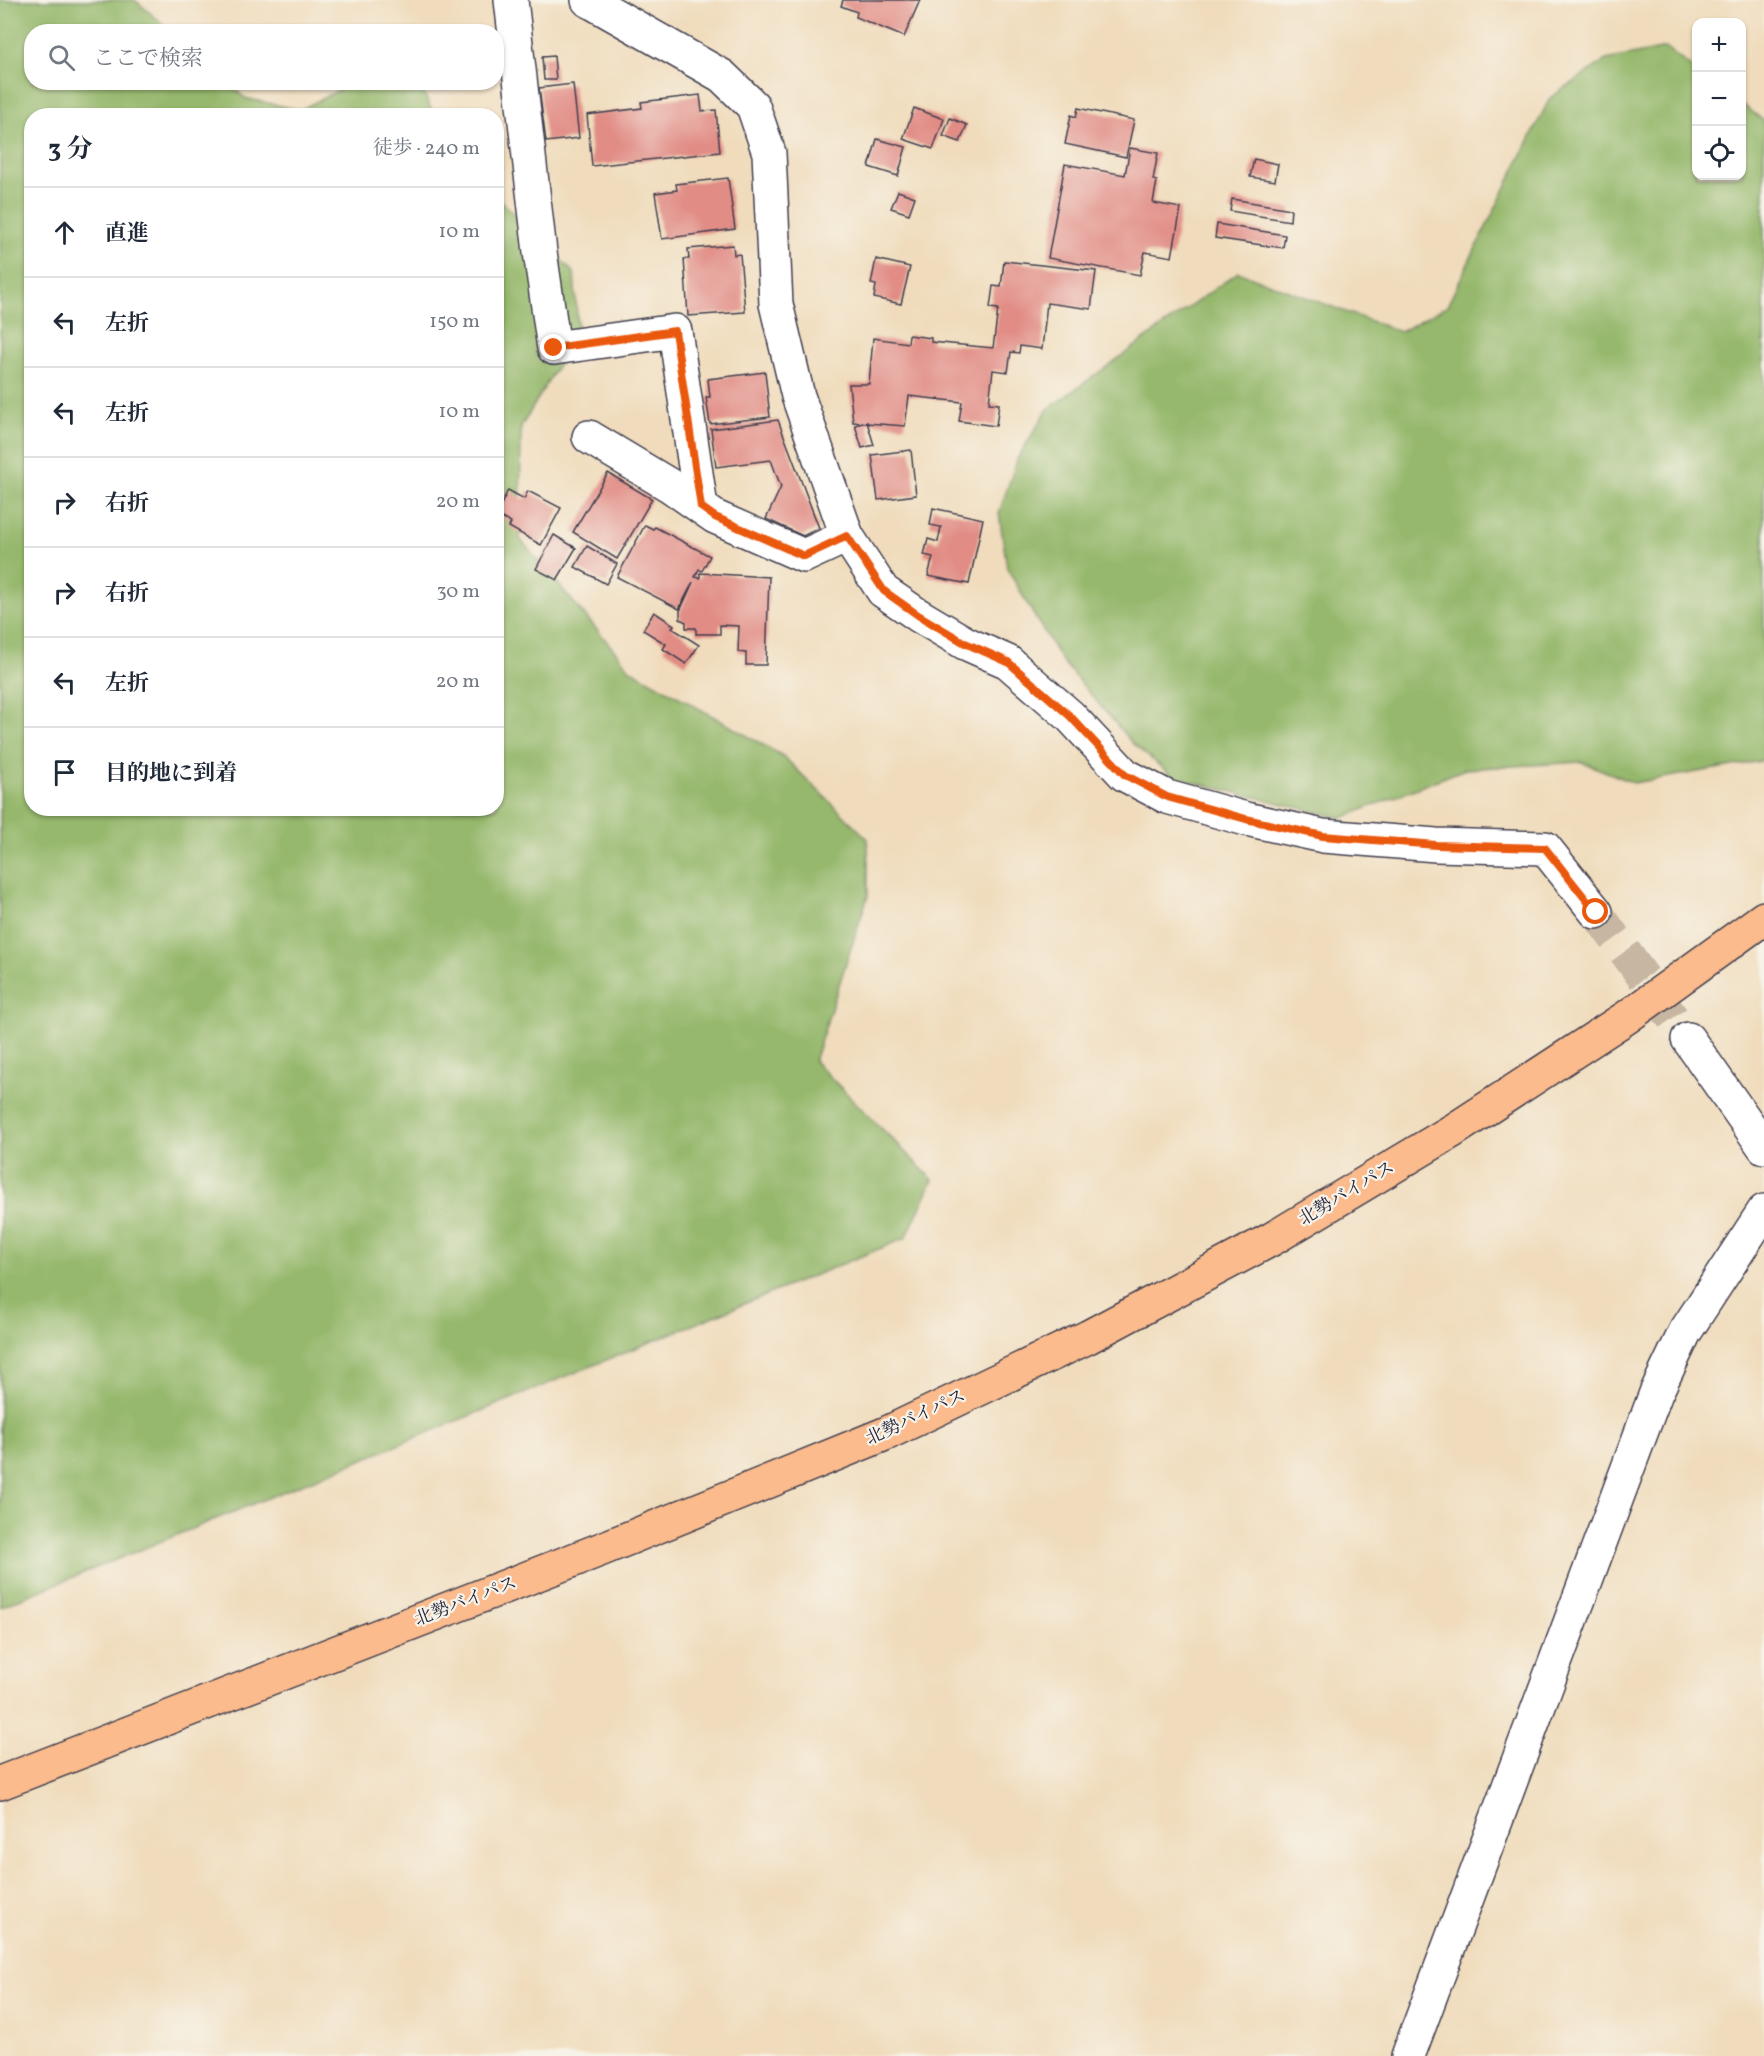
<!DOCTYPE html>
<html lang="ja">
<meta charset="utf-8">
<style>
body{margin:0;font-family:Vollkorn,"Noto Serif JP",serif;background:#f6f6f7;color:#1f2937}
.controls{position:absolute;right:18px;top:18px;display:grid;overflow:hidden;border-radius:12px;box-shadow:0 2px 4px #0004}
.controls button{width:54px;height:54px;display:grid;place-items:center;padding:0;border:0;border-bottom:2px solid #e0e1e3;background:#fff;color:#1f2937;font:30px sans-serif}
.stop{position:absolute;width:18px;height:18px;margin:-14px;border:4px solid #ea580c;border-radius:50%;background:#fff}
.stop.end{background:#ea580c;border-color:#fff;box-shadow:0 2px 6px #0008}
.list{margin:0;padding:0;list-style:none}
h2{display:flex;justify-content:space-between;align-items:center;height:78px;margin:0;padding:0 24px;font-size:26px}
h2 small{font-size:20px;font-weight:400;color:#747a83}
.list li{display:grid;grid-template-columns:39px 1fr auto;gap:18px;align-items:center;box-sizing:border-box;height:90px;padding:0 24px;border-top:2px solid #e0e1e3}
.list b{display:block;font-size:22px;white-space:nowrap}
.list em{font-size:20px;font-style:normal;color:#747a83}
.icon{flex:none;width:33px;height:33px;fill:none;stroke:currentColor;stroke-width:2;stroke-linecap:round;stroke-linejoin:round}
.map{position:relative;flex:none;width:1764px;height:2056px;overflow:hidden}
.search{position:absolute;background:#fff;box-shadow:0 2px 4px #0004;left:24px;top:24px;width:480px;height:66px;display:flex;align-items:center;gap:15px;box-sizing:border-box;padding:0 21px;border-radius:24px;color:#747a83;font-size:22px}
.panel{position:absolute;background:#fff;box-shadow:0 2px 4px #0004;left:24px;top:108px;width:480px;height:708px;border-radius:24px}
.map>svg:first-child{display:block}
</style>
<div class="map">
<svg width="1764" height="2056" viewBox="0 0 1764 2056">
<rect width="100%" height="100%" fill="#f7f3e8"/>
<filter id="ink" filterUnits="userSpaceOnUse"><feTurbulence type="fractalNoise" baseFrequency=".0167" numOctaves="2"/><feDisplacementMap in="SourceGraphic" scale="12" xChannelSelector="R" yChannelSelector="G"/><feConvolveMatrix kernelMatrix="1 2 1 2 8 2 1 2 1" color-interpolation-filters="sRGB"/></filter>
<filter id="wash" filterUnits="userSpaceOnUse"><feTurbulence type="fractalNoise" baseFrequency=".008" numOctaves="4" result="noise"/><feDisplacementMap in="SourceGraphic" scale="24" xChannelSelector="R" yChannelSelector="G"/><feGaussianBlur stdDeviation="1.35" result="paint"/><feColorMatrix in="noise" values="0 0 0 0 0 0 0 0 0 0 0 0 0 0 0 0 0 1.4 0 .05"/><feComposite in="paint" operator="in"/></filter>
<g filter="url(#wash)">
<rect width="100%" height="100%" fill="#f0dcbc"/>
<g fill="#95b86c" stroke="#5c6d54" stroke-width="1.5">
<polygon points="0,0 135,0 171,31 32,32 32,82 228,83 245,98 300,110 352,83 419,83 434,115 32,116 32,808 496,808 497,197 574,273 578,331 521,427 520,539 631,670 783,756 868,839 868,896 814,1061 933,1180 906,1238 0,1607"/>
<polygon points="1666,48 1696,71 1696,176 1742,176 1742,104 1764,121 1764,758 1761,761 1634,783 1582,762 1465,769 1342,818 1175,778 1133,744 1062,661 1035,617 1007,568 999,513 1018,457 1048,409 1238,272 1400,332 1447,306 1550,98 1606,60"/>
</g>
<g id="blocks">
<g fill="#e18c85">
<polygon points="843,0 920,0 904,37 856,17 857,12 841,6"/>
<polygon points="554,56 556,80 544,80 542,57"/>
<polygon points="573,84 579,138 546,142 539,88"/>
<polygon points="700,95 702,111 716,110 720,152 592,166 587,115 642,108 641,102"/>
<polygon points="914,108 944,119 933,149 903,139"/>
<polygon points="1078,108 1134,120 1126,157 1065,144 1071,115 1076,117"/>
<polygon points="950,118 967,125 960,142 943,136"/>
<polygon points="877,139 906,147 898,176 869,167"/>
<polygon points="1130,148 1158,153 1153,180 1157,181 1153,203 1181,208 1172,257 1145,252 1140,275 1048,258 1065,164 1125,175"/>
<polygon points="1254,159 1278,164 1275,181 1250,177"/>
<polygon points="728,178 735,229 662,239 655,193 677,190 676,184"/>
<polygon points="898,191 915,197 909,214 891,208"/>
<polygon points="1232,199 1291,209 1290,221 1230,211"/>
<polygon points="1217,224 1285,235 1283,248 1215,238"/>
<polygon points="733,245 734,255 740,254 745,312 688,316 684,259 689,259 688,249"/>
<polygon points="876,259 910,267 901,304 874,298 876,285 871,284"/>
<polygon points="1004,261 1096,271 1091,309 1047,303 1042,349 1020,346 1019,353 1011,352 1008,372 993,370 989,403 999,404 996,426 959,421 962,402 909,396 905,426 853,422 849,384 869,384 873,338 908,343 909,335 931,338 931,342 993,348 998,309 990,308 993,286 1001,287"/>
<polygon points="765,372 770,417 710,424 706,397 710,397 708,379"/>
<polygon points="778,420 819,528 803,536 766,519 781,487 771,460 716,467 711,429"/>
<polygon points="867,422 874,445 862,448 855,425"/>
<polygon points="911,450 916,495 878,500 872,455"/>
<polygon points="608,473 652,499 617,559 573,532"/>
<polygon points="508,490 524,499 528,491 561,508 541,545 509,527 511,523 496,515"/>
<polygon points="933,508 983,519 969,584 928,576 933,557 924,555 928,539 938,542 941,527 930,525"/>
<polygon points="645,525 653,529 655,527 710,556 702,571 699,569 695,577 700,578 700,573 769,577 766,665 746,665 746,653 738,652 739,626 720,625 720,634 696,634 696,628 686,628 686,622 680,619 680,611 693,582 679,609 617,577"/>
<polygon points="554,535 576,548 557,580 536,569"/>
<polygon points="587,546 617,564 606,584 575,567"/>
<polygon points="654,612 674,625 672,628 699,645 686,664 663,649 666,644 643,630"/>
</g>
</g>
</g>
<g filter="url(#ink)">
<use href="#blocks" fill-opacity="0" stroke="#413e4e" stroke-width="1.5"/>
<g fill="none" stroke-linecap="round" stroke-linejoin="round">
<polyline stroke="#c7b7a2" stroke-width="33" stroke-dasharray="33 16" stroke-linecap="butt" points="1596,912 1688,1039"/>
<g stroke="#413e4e" stroke-width="36">
<g id="minor">
<polyline points="511,0 540,252 554,348 675,331 701,507"/>
<polyline points="588,0 722,76 753,106 769,153 776,304 798,396 847,536 883,591 918,615 965,643 1008,662 1070,716 1125,775 1167,797 1246,819 1323,836 1436,845 1545,848 1596,912"/>
<polyline points="589,437 669,485 715,517 804,556 847,536"/>
<polyline points="1688,1039 1764,1147"/>
</g>
</g>
<g stroke="#413e4e" stroke-width="36">
<polyline id="tertiary" points="1408,2056 1656,1393 1685,1332 1764,1211"/>
</g>
<g stroke="#413e4e" stroke-width="36">
<polyline id="trunk" points="0,1783 602,1549 885,1434 1088,1337 1272,1239 1454,1130 1627,1017 1764,918"/>
</g>
<use href="#minor" stroke="#fff" stroke-width="33"/>
<use href="#tertiary" stroke="#fff" stroke-width="33"/>
<use href="#trunk" stroke="#fbbb8c" stroke-width="33"/>
</g>
</g>
<g fill="none" stroke-linecap="round" stroke-linejoin="round" filter="url(#ink)">
<polyline stroke="#ea580c" stroke-width="8" points="554,348 675,331 701,507 715,517 804,556 847,536 884,591 918,615 965,643 1008,662 1070,716 1125,775 1167,797 1246,819 1323,836 1436,845 1545,848 1596,912"/>
</g>
<g text-anchor="middle" dominant-baseline="central" stroke-width="4.5" stroke-linejoin="round" paint-order="stroke">
<g font-size="18" fill="#22223b" stroke="#f7f3e8">
<text transform="translate(1347 1194) rotate(-31)">北勢バイパス</text>
<text transform="translate(916 1418) rotate(-25)">北勢バイパス</text>
<text transform="translate(466 1602) rotate(-21)">北勢バイパス</text>
</g>
</g>
</svg>
<div class="controls">
<button>+</button>
<button>−</button>
<button><svg class="icon" aria-label="locate" viewBox="0 0 24 24"><circle cx="12" cy="12" r="6"/><path d="M12 2v4M12 18v4M2 12h4M18 12h4"/></svg></button>
</div>
<div class="stop" style="left:1596px;top:912px"></div>
<div class="stop end" style="left:554px;top:348px"></div>
<div class="search"><svg class="icon" aria-label="search" viewBox="0 0 24 24"><circle cx="10" cy="10" r="6"/><path d="M15 15l6 6"/></svg>ここで検索</div>
<section class="panel">
<h2>3 分<small>徒歩 · 240 m</small></h2>
<ul class="list">
<li><svg class="icon" aria-label="ahead" viewBox="0 0 24 24"><path d="M12 20V5M6 11l6-6 6 6"/></svg><div><b>直進</b></div><em>10 m</em></li>
<li><svg class="icon" aria-label="left" viewBox="0 0 24 24"><path d="M17 20v-9H6M10 6l-5 5 5 5"/></svg><div><b>左折</b></div><em>150 m</em></li>
<li><svg class="icon" aria-label="left" viewBox="0 0 24 24"><path d="M17 20v-9H6M10 6l-5 5 5 5"/></svg><div><b>左折</b></div><em>10 m</em></li>
<li><svg class="icon" aria-label="right" viewBox="0 0 24 24"><path d="M7 20v-9h11M14 6l5 5-5 5"/></svg><div><b>右折</b></div><em>20 m</em></li>
<li><svg class="icon" aria-label="right" viewBox="0 0 24 24"><path d="M7 20v-9h11M14 6l5 5-5 5"/></svg><div><b>右折</b></div><em>30 m</em></li>
<li><svg class="icon" aria-label="left" viewBox="0 0 24 24"><path d="M17 20v-9H6M10 6l-5 5 5 5"/></svg><div><b>左折</b></div><em>20 m</em></li>
<li><svg class="icon" aria-label="arrive" viewBox="0 0 24 24"><path d="M6 21V4h12l-3 4 3 4H6"/></svg><div><b>目的地に到着</b></div></li>
</ul>
</section>
</div>
